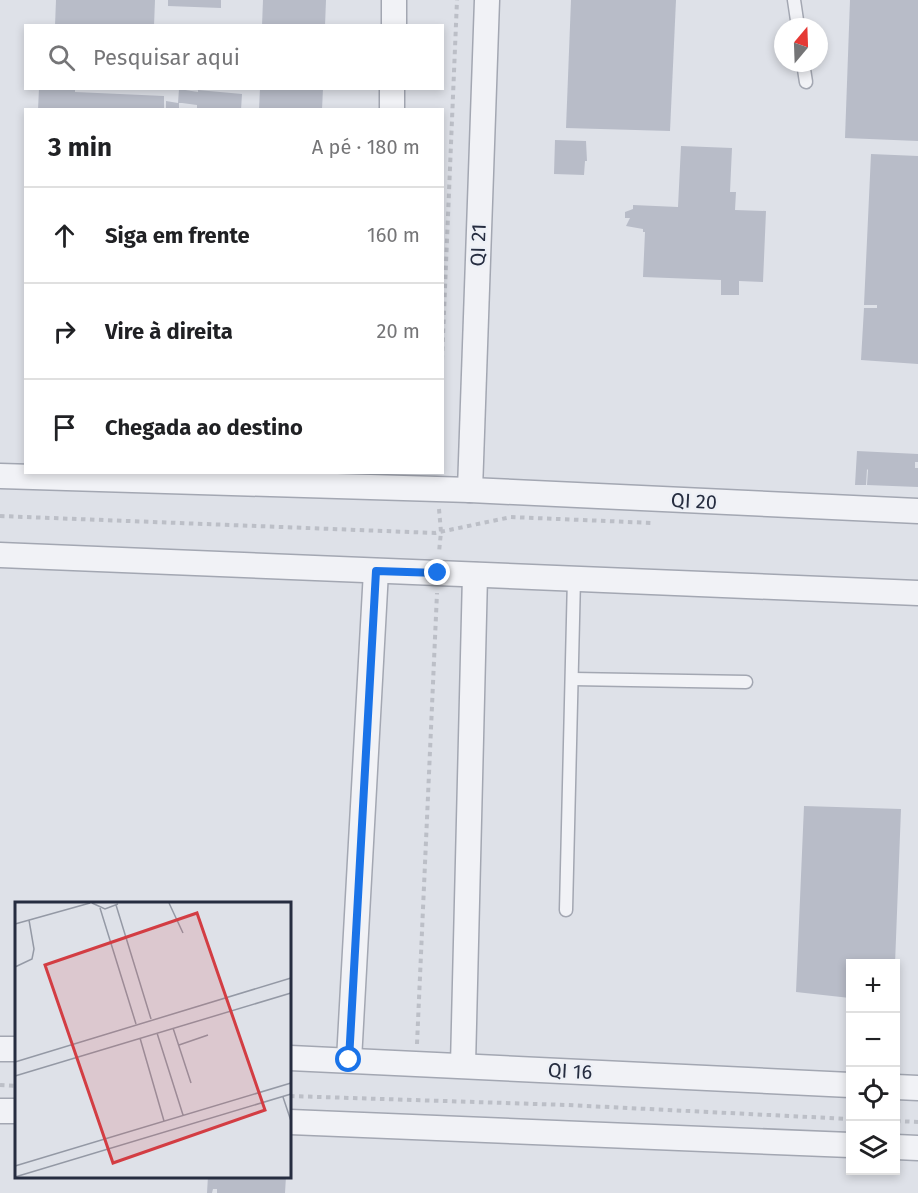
<!DOCTYPE html>
<html lang="pt">
<meta charset="utf-8">
<style>
body{margin:0;font-family:"Fira Sans",sans-serif;background:#f2f2f2;color:#202124}
.controls{position:absolute;right:18px;bottom:18px;display:grid;overflow:hidden;border-radius:0px;box-shadow:0 3px 9px #0003}
.controls button{width:54px;height:54px;display:grid;place-items:center;padding:0;border:0;border-bottom:2px solid #e0e0e0;background:#fff;color:#202124;font:30px sans-serif}
.compass{position:absolute;left:774px;top:18px;width:54px;height:54px;border-radius:50%;background:#fff;box-shadow:0 3px 9px #0003;rotate:19deg}
.stop{position:absolute;width:18px;height:18px;margin:-14px;border:4px solid #1a73e8;border-radius:50%;background:#fff}
.stop.end{background:#1a73e8;border-color:#fff;box-shadow:0 2px 6px #0008}
.list{margin:0;padding:0;list-style:none}
h2{display:flex;justify-content:space-between;align-items:center;height:78px;margin:0;padding:0 24px;font-size:26px}
h2 small{font-size:20px;font-weight:400;color:#757577}
.list li{display:grid;grid-template-columns:39px 1fr auto;gap:18px;align-items:center;box-sizing:border-box;height:96px;padding:0 24px;border-top:2px solid #e0e0e0}
.list b{display:block;font-size:22px;white-space:nowrap}
.list em{font-size:20px;font-style:normal;color:#757577}
.icon{flex:none;width:33px;height:33px;fill:none;stroke:currentColor;stroke-width:2;stroke-linecap:round;stroke-linejoin:round}
.map{position:relative;flex:none;width:918px;height:1193px;overflow:hidden}
.search{position:absolute;background:#fff;box-shadow:0 3px 9px #0003;left:24px;top:24px;width:420px;height:66px;display:flex;align-items:center;gap:15px;box-sizing:border-box;padding:0 21px;border-radius:0px;color:#757577;font-size:22px}
.panel{position:absolute;background:#fff;box-shadow:0 3px 9px #0003;left:24px;top:108px;width:420px;height:366px;border-radius:0px}
.map>svg:first-child{display:block}
</style>
<div class="map">
<svg width="918" height="1193" viewBox="0 0 918 1193">
<rect width="100%" height="100%" fill="#dee1e8"/>
<g fill="#b8bcc8">
<polygon points="56,0 155,0 154,26 55,26"/>
<polygon points="168,0 221,0 221,8 168,6"/>
<polygon points="263,0 326,0 325,26 262,26"/>
<polygon points="571,0 676,0 670,131 566,128"/>
<polygon points="850,0 918,0 918,141 845,138"/>
<polygon points="39,88 75,88 75,92 164,96 164,110 38,110"/>
<polygon points="260,88 323,88 322,110 259,110"/>
<polygon points="179,89 198,92 198,90 242,94 241,110 197,110 197,105 182,103 179,103 179,110 166,110 166,101 178,103"/>
<polygon points="555,140 586,141 587,161 585,161 584,175 554,174"/>
<polygon points="681,146 732,148 730,192 736,192 735,210 766,211 763,282 739,281 739,295 721,295 721,280 643,277 645,232 643,232 643,229 626,226 630,218 625,218 625,212 633,209 633,205 678,207"/>
<polygon points="871,154 918,156 918,364 861,360 864,308 877,308 877,305 864,305"/>
<polygon points="857,451 918,454 918,462 915,462 915,468 918,468 918,487 867,485 868,470 867,469 866,485 855,485"/>
<polygon points="804,806 901,809 895,964 850,964 850,998 796,992"/>
<polygon points="208,1176 286,1176 285,1193 217,1193 217,1189 213,1189 212,1193 207,1193"/>
</g>
<g fill="none" stroke-linecap="round" stroke-linejoin="round">
<g stroke="#a3a7b2" stroke-width="15">
<g id="service">
<polyline points="794,0 798,27"/>
<polyline points="803,63 806,82"/>
<polyline points="573,679 746,682"/>
<polyline points="566,910 574,578"/>
</g>
</g>
<g stroke="#a3a7b2" stroke-width="27">
<g id="minor">
<polyline points="394,26 394,0"/>
<polyline points="392,110 392,88"/>
<polyline points="0,476 470,490 918,511"/>
<polyline points="470,490 487,0"/>
<polyline points="0,555 918,593"/>
<polyline points="0,1049 16,1049"/>
<polyline points="290,1058 850,1085"/>
<polyline points="349,1060 376,571"/>
<polyline points="463,1065 475,575"/>
<polyline points="896,1087 918,1088"/>
<polyline points="0,1111 16,1111"/>
<polyline points="290,1122 850,1145"/>
<polyline points="896,1147 918,1148"/>
</g>
</g>
<g stroke="#bcbfc7" stroke-width="4" stroke-dasharray="4.5 4.5" stroke-linecap="butt">
<polyline points="442,360 457,0"/>
<polyline points="439,509 441,532 439,552"/>
<polyline points="0,516 435,533 511,517 653,523"/>
<polyline points="417,1044 437,593"/>
<polyline points="0,1085 16,1086"/>
<polyline points="290,1096 567,1105 850,1119"/>
<polyline points="896,1121 918,1122"/>
</g>
<use href="#service" stroke="#f1f2f6" stroke-width="12"/>
<use href="#minor" stroke="#f1f2f6" stroke-width="24"/>
</g>
<g fill="none" stroke-linecap="round" stroke-linejoin="round">
<polyline stroke="#1a73e8" stroke-width="8" points="349,1060 376,571 438,573"/>
</g>
<g text-anchor="middle" dominant-baseline="central" stroke-width="5" stroke-linejoin="round" paint-order="stroke">
<g font-size="20" fill="#262d40" stroke="#edf0f6">
<text transform="translate(478 245) rotate(-88)">QI 21</text>
<text transform="translate(694 501) rotate(3)">QI 20</text>
<text transform="translate(570 1071) rotate(3)">QI 16</text>
</g>
</g>
<g transform="translate(15 902)">
<rect width="276" height="276" fill="#dee1e8"/>
<path fill="none" stroke="#9499a5" stroke-width="1.5" d="M 77,1 L 90,7 L 103,2M 154,1 L 168,31M 101,3 L 136,117M 85,6 L 121,122M 0,22 L 75,1M 0,65 L 17,57 L 19,47 L 14,18M 158,126 L 176,181M 142,131 L 168,213M 125,136 L 149,219M 164,143 L 193,133M 0,160 L 276,76M 0,174 L 276,91M 268,195 L 276,219M 0,264 L 276,181M 0,275 L 276,192"/>
<path fill="#d33d43" fill-opacity="0.15" stroke="#d33d43" stroke-width="3" d="M 182,11 L 250,208 L 98,261 L 30,63 Z"/>
<rect width="276" height="276" fill="none" stroke="#262d40" stroke-width="3"/>
</g>
</svg>
<div class="controls">
<button>+</button>
<button>−</button>
<button><svg class="icon" aria-label="locate" viewBox="0 0 24 24"><circle cx="12" cy="12" r="6"/><path d="M12 2v4M12 18v4M2 12h4M18 12h4"/></svg></button>
<button><svg class="icon" aria-label="layers" viewBox="0 0 24 24"><path d="M12 4l9 5-9 5-9-5zM3 14l9 5 9-5"/></svg></button>
</div>
<svg class="compass" viewBox="-18 -18 36 36"><path d="M0-13l5 13h-10z" fill="#e53935"/><path d="M0 13l5-13h-10z" fill="#757577"/></svg>
<div class="stop" style="left:349px;top:1060px"></div>
<div class="stop end" style="left:438px;top:573px"></div>
<div class="search"><svg class="icon" aria-label="search" viewBox="0 0 24 24"><circle cx="10" cy="10" r="6"/><path d="M15 15l6 6"/></svg>Pesquisar aqui</div>
<section class="panel">
<h2>3 min<small>A pé · 180 m</small></h2>
<ul class="list">
<li><svg class="icon" aria-label="ahead" viewBox="0 0 24 24"><path d="M12 20V5M6 11l6-6 6 6"/></svg><div><b>Siga em frente</b></div><em>160 m</em></li>
<li><svg class="icon" aria-label="right" viewBox="0 0 24 24"><path d="M7 20v-9h11M14 6l5 5-5 5"/></svg><div><b>Vire à direita</b></div><em>20 m</em></li>
<li><svg class="icon" aria-label="arrive" viewBox="0 0 24 24"><path d="M6 21V4h12l-3 4 3 4H6"/></svg><div><b>Chegada ao destino</b></div></li>
</ul>
</section>
</div>
